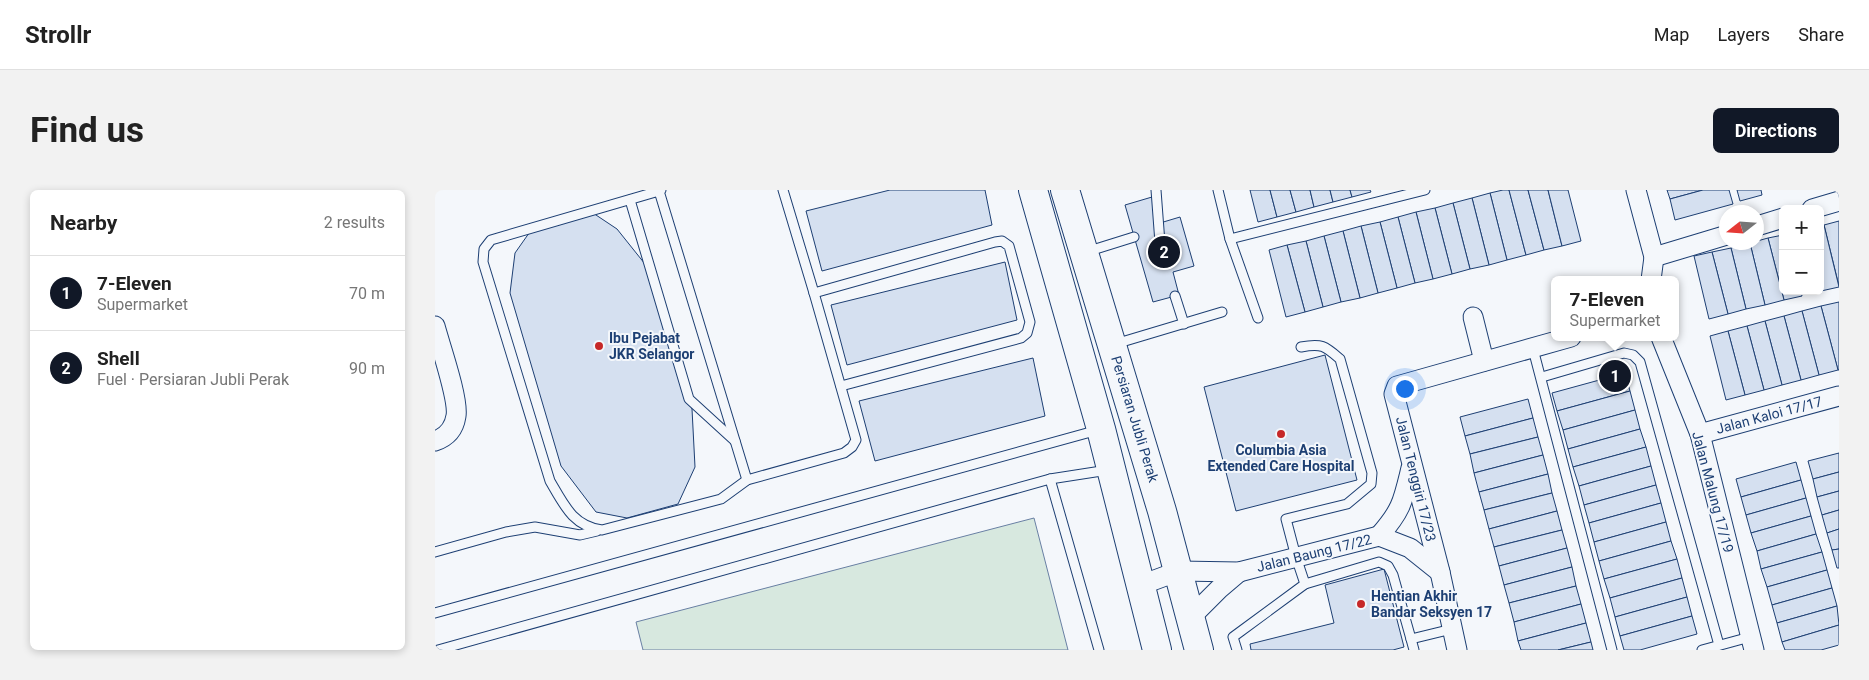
<!DOCTYPE html>
<meta charset="utf-8">
<style>
body{margin:0;font-family:Roboto,sans-serif;background:#f2f2f2;color:#222}
.controls{position:absolute;right:15px;top:15px;display:grid;overflow:hidden;border-radius:8px;box-shadow:0 2px 8px #0003}
.controls button{width:45px;height:45px;display:grid;place-items:center;padding:0;border:0;border-bottom:1px solid #e0e0e0;background:#fff;color:#222;font:25px sans-serif}
.compass{position:absolute;left:1284px;top:15px;width:45px;height:45px;border-radius:50%;background:#fff;box-shadow:0 2px 8px #0003;rotate:253deg}
.you{position:absolute;left:969px;top:198px;width:18px;height:18px;margin:-12px;border:4px solid #fff;border-radius:50%;background:#1a73e8;box-shadow:0 0 0 8px #1a73e833}
.badge{display:grid;place-items:center;width:32px;height:32px;border-radius:50%;background:#111827;color:#fff;font-size:16px;font-weight:700}
.pin{position:absolute;translate:-50% -50%;border:2px solid #fff;box-shadow:0 1px 5px #0006}
.popup{position:absolute;left:1116px;top:86px;width:128px;height:65px;box-sizing:border-box;display:grid;place-content:center;border-radius:8px;background:#fff;filter:drop-shadow(0 1px 4px #0005);font-size:16px;white-space:nowrap;color:#767676}
.popup b{font-size:19px;color:#222}
.popup::after{content:'';position:absolute;left:50%;top:100%;margin-left:-10px;border:10px solid transparent;border-top-color:#fff}
.list{margin:0;padding:0;list-style:none}
h2{display:flex;justify-content:space-between;align-items:center;height:65px;margin:0;padding:0 20px;font-size:21px}
h2 small{font-size:16px;font-weight:400;color:#767676}
.list li{display:grid;grid-template-columns:32px 1fr auto;gap:15px;align-items:center;box-sizing:border-box;height:75px;padding:0 20px;border-top:1px solid #e0e0e0}
.list b{display:block;font-size:19px;white-space:nowrap}
.list p{margin:0;font-size:16px;white-space:nowrap;color:#767676}
.list em{font-size:16px;font-style:normal;color:#767676}
.map{position:relative;flex:none;width:1404px;height:460px;overflow:hidden;border-radius:8px}
header{display:flex;align-items:center;gap:30px;box-sizing:border-box;height:70px;padding:0 25px;background:#fff;border-bottom:1px solid #e0e0e0}
header strong{font-size:24px}
nav{display:flex;gap:28px;margin-inline-start:auto;font-size:18px}
.intro{display:flex;align-items:center;justify-content:space-between;box-sizing:border-box;height:120px;padding:0 30px}
h1{margin:0;font-size:35px}
.button{padding:12px 22px;border-radius:8px;background:#111827;color:#fff;font-size:18px;font-weight:700}
main{display:flex;gap:30px;padding:0 30px}
aside{flex:1;background:#fff;border-radius:8px;box-shadow:0 2px 8px #0003}
.map>svg:first-child{display:block}
</style>
<header>
<strong>Strollr</strong>
<nav><a>Map</a><a>Layers</a><a>Share</a></nav>
</header>
<div class="intro"><h1>Find us</h1><a class="button">Directions</a></div>
<main>
<aside>
<h2>Nearby<small>2 results</small></h2>
<ul class="list">
<li><span class="badge">1</span><div><b>7-Eleven</b><p>Supermarket</p></div><em>70 m</em></li>
<li><span class="badge">2</span><div><b>Shell</b><p>Fuel · Persiaran Jubli Perak</p></div><em>90 m</em></li>
</ul>
</aside>
<div class="map">
<svg width="1404" height="460" viewBox="0 0 1404 460">
<rect width="100%" height="100%" fill="#f4f7fb"/>
<polygon fill="#d7e8df" stroke="#687fa3" points="599,328 633,460 208,460 201,432"/>
<g fill="#d5e0f0" stroke="#1d3f73">
<polygon points="455,0 550,0 557,35 387,81 371,21"/>
<polygon points="815,0 835,0 842,27 823,32"/>
<polygon points="835,0 855,0 861,22 842,27"/>
<polygon points="855,0 875,0 879,17 861,22"/>
<polygon points="875,0 895,0 898,12 879,17"/>
<polygon points="895,0 915,0 917,7 898,12"/>
<polygon points="915,0 935,0 936,2 917,7"/>
<polygon points="1068,0 1074,0 1091,65 1072,70 1055,3"/>
<polygon points="1074,0 1093,0 1109,60 1091,65"/>
<polygon points="1093,0 1113,0 1127,56 1109,60"/>
<polygon points="1113,0 1133,0 1146,51 1127,56"/>
<polygon points="1232,0 1268,0 1235,9"/>
<polygon points="1268,0 1294,0 1298,14 1240,30 1235,9"/>
<polygon points="1302,0 1326,0 1327,5 1305,11"/>
<polygon points="1055,3 1072,70 1054,75 1037,8"/>
<polygon points="717,7 725,33 745,27 759,76 738,82 744,105 718,112 690,15"/>
<polygon points="1037,8 1054,75 1035,79 1018,13"/>
<polygon points="1018,13 1035,79 1017,84 1000,18"/>
<polygon points="1000,18 1017,84 998,89 981,22"/>
<polygon points="981,22 998,89 980,93 963,27"/>
<polygon points="158,23 182,39 210,74 257,219 260,277 243,314 192,328 161,322 126,276 75,103 80,63 99,36"/>
<polygon points="963,27 980,93 962,98 945,32"/>
<polygon points="1404,31 1404,96 1389,35"/>
<polygon points="945,32 962,98 943,103 926,36"/>
<polygon points="1389,35 1404,97 1386,101 1385,36"/>
<polygon points="926,36 943,103 925,108 908,41"/>
<polygon points="908,41 925,108 906,112 889,46"/>
<polygon points="1348,45 1348,101 1366,101 1367,106 1349,110 1333,48"/>
<polygon points="889,46 906,112 888,117 871,51"/>
<polygon points="1333,48 1349,110 1330,115 1315,53"/>
<polygon points="871,51 888,117 870,122 852,55"/>
<polygon points="1315,53 1330,115 1311,119 1296,58"/>
<polygon points="852,55 870,122 851,127 834,60"/>
<polygon points="1296,58 1311,119 1293,124 1277,62"/>
<polygon points="1277,62 1293,124 1274,129 1259,66"/>
<polygon points="570,72 582,130 412,175 396,115"/>
<polygon points="1404,112 1404,180 1403,180 1386,116"/>
<polygon points="1386,116 1403,180 1384,185 1367,121"/>
<polygon points="1367,121 1384,185 1366,190 1349,126"/>
<polygon points="1349,126 1366,190 1347,195 1330,131"/>
<polygon points="1330,131 1347,195 1329,200 1312,136"/>
<polygon points="1312,136 1329,200 1310,205 1293,141"/>
<polygon points="1293,141 1310,205 1291,210 1275,146"/>
<polygon points="890,165 922,290 801,321 769,197"/>
<polygon points="598,168 610,226 440,271 424,211"/>
<polygon points="1190,183 1195,201 1122,221 1117,203"/>
<polygon points="1195,201 1200,220 1128,240 1122,221"/>
<polygon points="1093,209 1098,228 1030,246 1025,227"/>
<polygon points="1200,220 1205,239 1133,259 1128,240"/>
<polygon points="1098,228 1103,247 1035,264 1030,246"/>
<polygon points="1205,239 1211,257 1138,277 1133,259"/>
<polygon points="1103,247 1108,265 1039,283 1035,264"/>
<polygon points="1211,257 1216,276 1144,296 1138,277"/>
<polygon points="1404,263 1404,282 1378,289 1373,271"/>
<polygon points="1108,265 1113,284 1044,302 1039,283"/>
<polygon points="1361,272 1366,290 1306,307 1301,289"/>
<polygon points="1216,276 1221,295 1149,315 1144,296"/>
<polygon points="1404,282 1404,301 1382,307 1378,289"/>
<polygon points="1113,284 1117,303 1049,320 1044,302"/>
<polygon points="1366,290 1371,308 1311,325 1306,307"/>
<polygon points="1221,295 1226,313 1154,333 1149,315"/>
<polygon points="1404,301 1404,320 1387,325 1382,307"/>
<polygon points="1117,303 1122,321 1054,339 1049,320"/>
<polygon points="1371,308 1376,326 1316,343 1311,325"/>
<polygon points="1226,313 1231,332 1159,352 1154,333"/>
<polygon points="1404,320 1404,339 1392,343 1387,325"/>
<polygon points="1122,321 1127,340 1059,357 1054,339"/>
<polygon points="1376,326 1381,344 1322,361 1316,343"/>
<polygon points="1231,332 1236,351 1164,371 1159,352"/>
<polygon points="1404,339 1404,359 1397,360 1392,343"/>
<polygon points="1127,340 1132,358 1064,376 1059,357"/>
<polygon points="1381,344 1387,362 1326,379 1322,361"/>
<polygon points="1236,351 1242,369 1169,389 1164,371"/>
<polygon points="1132,358 1137,377 1069,395 1064,376"/>
<polygon points="1404,359 1404,378 1402,378 1397,360"/>
<polygon points="1387,362 1392,380 1332,397 1326,379"/>
<polygon points="1242,369 1247,388 1175,408 1169,389"/>
<polygon points="1137,377 1141,396 1074,413 1069,395"/>
<polygon points="949,379 969,457 958,460 816,460 815,454 899,433 890,395"/>
<polygon points="1392,380 1397,398 1337,415 1332,397"/>
<polygon points="1247,388 1252,407 1180,427 1175,408"/>
<polygon points="1141,396 1146,414 1079,432 1074,413"/>
<polygon points="1397,398 1402,416 1342,433 1337,415"/>
<polygon points="1252,407 1257,426 1185,446 1180,427"/>
<polygon points="1146,414 1151,433 1083,451 1079,432"/>
<polygon points="1402,416 1404,435 1347,452 1342,433"/>
<polygon points="1257,426 1262,444 1205,460 1189,460 1185,446"/>
<polygon points="1151,433 1156,452 1123,460 1086,460 1083,451"/>
<polygon points="1404,435 1404,455 1386,460 1350,460 1347,452"/>
<polygon points="1156,452 1158,460 1123,460"/>
</g>
<g fill="none" stroke-linecap="round" stroke-linejoin="round">
<g stroke="#1d3f73" stroke-width="11">
<g id="service">
<polyline points="226,0 224,1 312,290"/>
<polyline points="721,0 725,53"/>
<polyline points="783,0 795,49 823,128"/>
<path d="M 224,1 L 56,50 L 49,59 L 48,72 L 115,291 C 129,315 138,336 167,340 L 286,309 L 312,290 L 409,263 L 417,257 L 421,250 L 379,103 L 348,0"/>
<polyline points="195,10 254,209 300,251"/>
<polyline points="795,49 990,0"/>
<polyline points="651,62 699,47"/>
<polyline points="379,103 560,52 567,51 574,56 595,132 592,143 586,148 406,196"/>
<polyline points="740,106 749,134"/>
<polyline points="680,154 787,122"/>
<polyline points="1098,159 1177,460"/>
<polyline points="1107,187 1189,163 1198,165 1205,172 1284,455"/>
<polyline points="615,289 664,460"/>
<polyline points="0,362 71,342 100,337 145,345 162,341"/>
<polyline points="870,394 944,372 953,376 958,385 976,449"/>
<polyline points="0,423 663,240"/>
<polyline points="3,460 615,289 673,280"/>
<path d="M 802,460 L 798,447 L 870,394 L 861,367 L 851,329 L 912,314 L 936,294 L 937,283 L 905,169 C 890,156 887,153 866,157"/>
<polyline points="979,460 976,449 1017,439"/>
<polyline points="1267,460 1315,447"/>
</g>
</g>
<g stroke="#1d3f73" stroke-width="21">
<g id="minor">
<polyline points="1201,0 1219,67 1216,90"/>
<polyline points="1377,19 1404,11"/>
<polyline points="1322,36 1348,28"/>
<polyline points="1219,67 1292,45"/>
<polyline points="1038,127 1049,171"/>
<path d="M 0,136 C 5,155 24,209 21,226 C 19,239 12,247 0,251"/>
<polyline points="1226,147 1265,244 1319,460"/>
<polyline points="1265,244 1404,206"/>
<path d="M 944,346 C 967,320 968,311 976,278"/>
<polyline points="706,395 744,381 804,382 944,346 975,358 1005,382"/>
<polyline points="756,427 784,399 804,382"/>
<polyline points="1022,460 1005,382 959,204 962,196 1136,147"/>
</g>
</g>
<g stroke="#1d3f73" stroke-width="30">
<g id="primary">
<polyline points="598,0 666,239 722,460"/>
<polyline points="630,0 727,321 764,460"/>
</g>
</g>
<use href="#service" stroke="#f4f7fb" stroke-width="9"/>
<use href="#minor" stroke="#f4f7fb" stroke-width="19"/>
<use href="#primary" stroke="#f4f7fb" stroke-width="28"/>
</g>
<g fill="#c62828" stroke="#f4f7fb" stroke-width="2">
<circle cx="164" cy="156" r="5"/>
<circle cx="846" cy="244" r="5"/>
<circle cx="926" cy="414" r="5"/>
</g>
<g text-anchor="middle" dominant-baseline="central" stroke-width="4" stroke-linejoin="round" paint-order="stroke">
<g font-size="14" font-weight="bold" fill="#1d3f73" stroke="#f4f7fb" text-anchor="start">
<text x="174" y="148">Ibu Pejabat<tspan x="174" dy="16">JKR Selangor</tspan></text>
<text x="846" y="260" text-anchor="middle">Columbia Asia<tspan x="846" dy="16">Extended Care Hospital</tspan></text>
<text x="936" y="406">Hentian Akhir<tspan x="936" dy="16">Bandar Seksyen 17</tspan></text>
</g>
<g font-size="14" fill="#1d3f73" stroke="#f4f7fb">
<text transform="translate(1334 225) rotate(-15)">Jalan Kaloi 17/17</text>
<text transform="translate(700 229) rotate(73)">Persiaran Jubli Perak</text>
<text transform="translate(981 289) rotate(76)">Jalan Tenggiri 17/23</text>
<text transform="translate(1278 302) rotate(75)">Jalan Malung 17/19</text>
<text transform="translate(879 363) rotate(-14)">Jalan Baung 17/22</text>
</g>
</g>
</svg>
<div class="controls">
<button>+</button>
<button>−</button>
</div>
<svg class="compass" viewBox="-18 -18 36 36"><path d="M0-13l5 13h-10z" fill="#e53935"/><path d="M0 13l5-13h-10z" fill="#767676"/></svg>
<div class="you"></div>
<div class="pin badge" style="left:1180px;top:186px">1</div>
<div class="popup"><b>7-Eleven</b>Supermarket</div>
<div class="pin badge" style="left:729px;top:62px">2</div>
</div>
</main>
